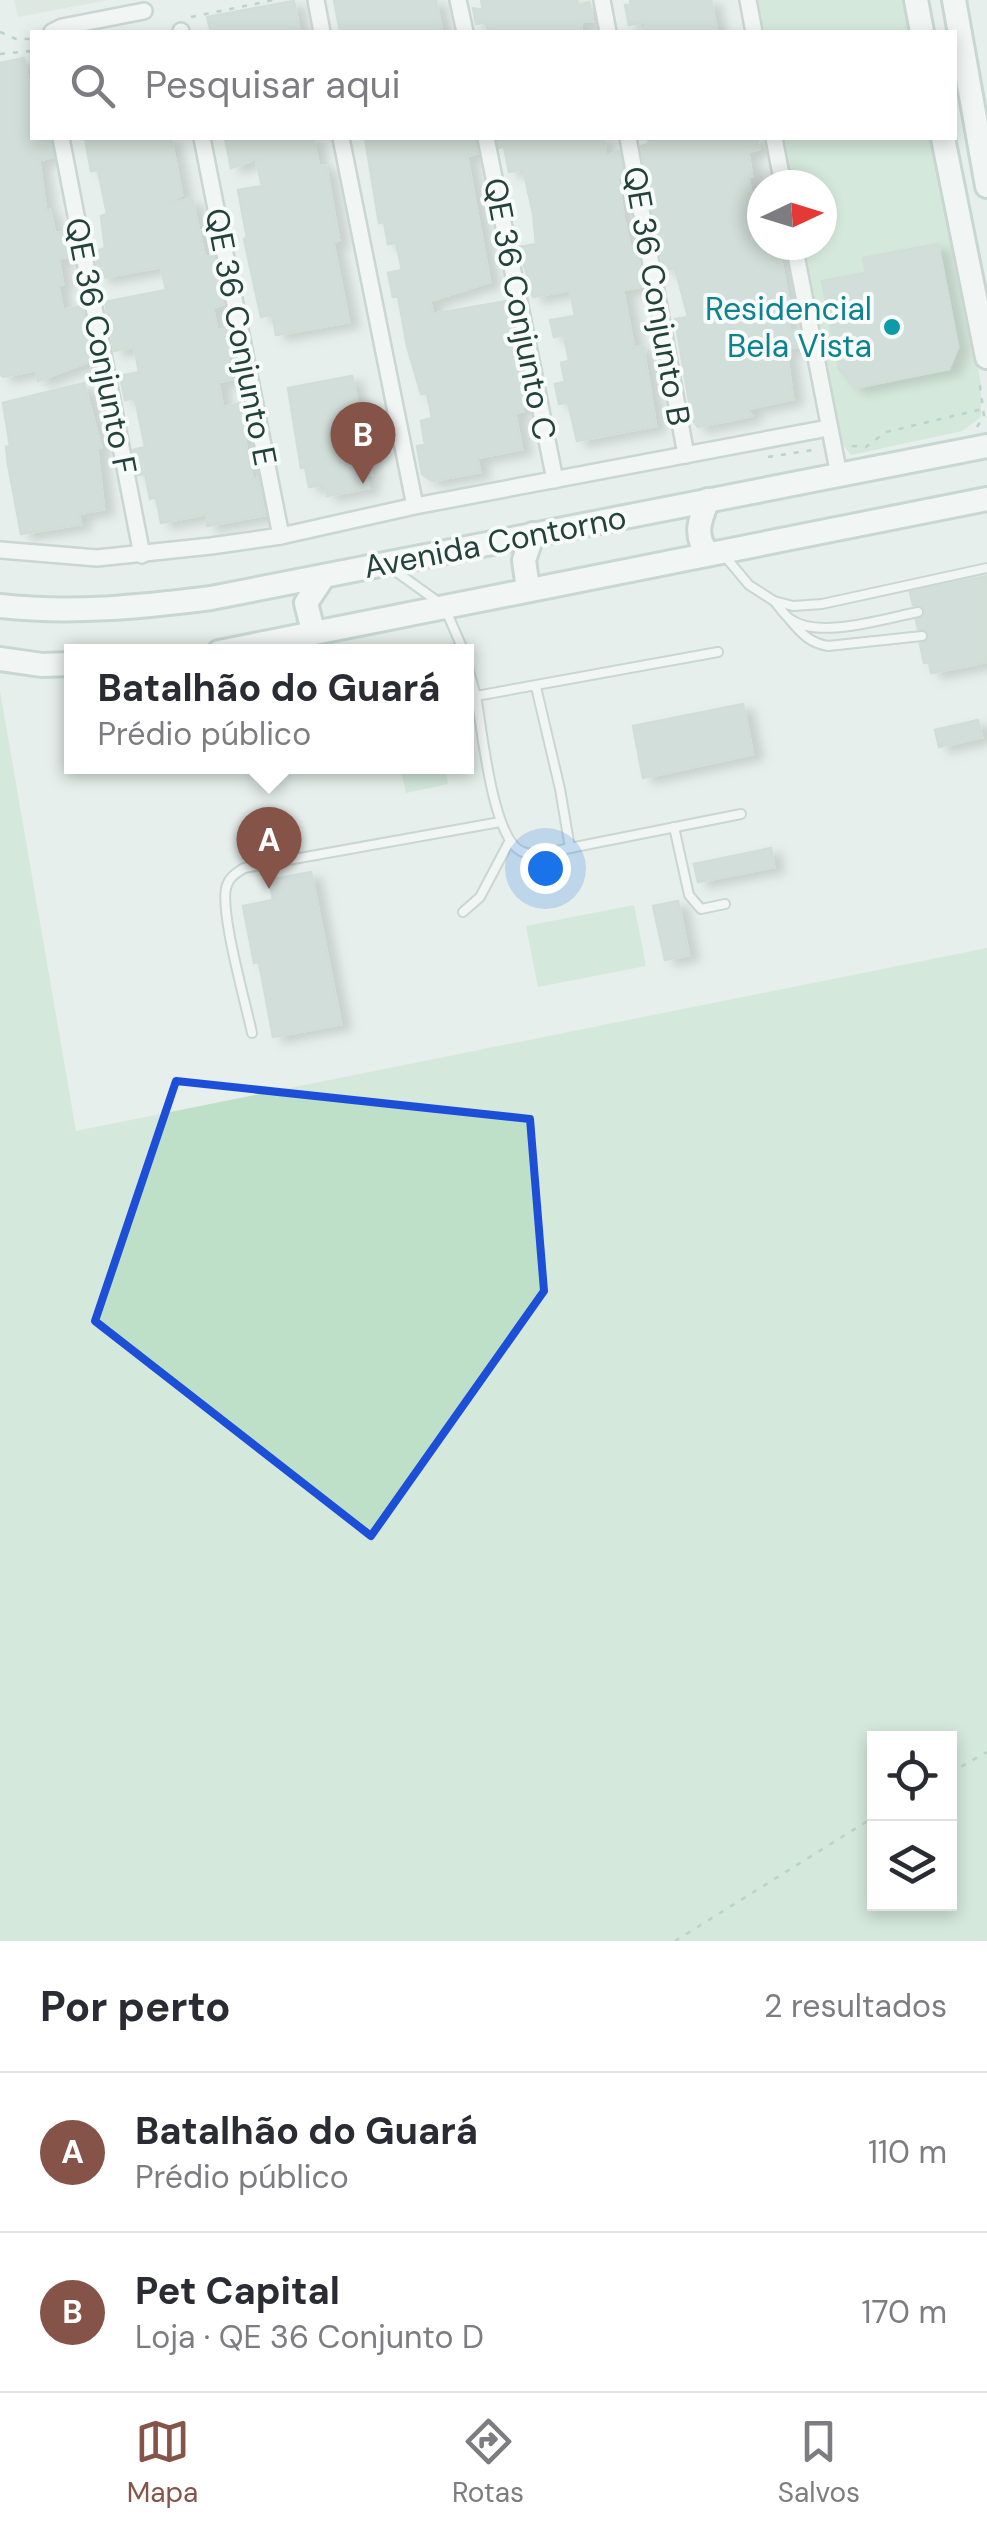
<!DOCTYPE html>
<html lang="pt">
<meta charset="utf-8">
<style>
body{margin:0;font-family:"DM Sans",sans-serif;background:#f2f2f3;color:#2b2b33}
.controls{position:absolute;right:30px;bottom:30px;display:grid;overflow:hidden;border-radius:0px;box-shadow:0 5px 15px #0003}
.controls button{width:90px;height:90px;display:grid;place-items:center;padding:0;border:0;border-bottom:2px solid #e1e1e2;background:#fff;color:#2b2b33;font:50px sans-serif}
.compass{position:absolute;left:747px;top:170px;width:90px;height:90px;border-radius:50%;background:#fff;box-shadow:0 5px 15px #0003;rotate:86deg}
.you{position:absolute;left:545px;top:868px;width:35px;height:35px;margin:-25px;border:8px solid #fff;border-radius:50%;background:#1a73e8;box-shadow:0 0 0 15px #1a73e833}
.badge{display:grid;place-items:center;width:65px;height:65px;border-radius:50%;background:#855347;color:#fff;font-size:32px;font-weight:700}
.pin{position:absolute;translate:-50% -82px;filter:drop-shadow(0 2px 5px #0008)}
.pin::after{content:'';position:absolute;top:52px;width:35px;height:30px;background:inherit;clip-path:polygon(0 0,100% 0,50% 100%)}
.popup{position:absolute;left:64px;top:644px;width:410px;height:130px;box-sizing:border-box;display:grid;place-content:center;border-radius:0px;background:#fff;filter:drop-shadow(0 2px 8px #0005);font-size:32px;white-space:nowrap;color:#7c7c81}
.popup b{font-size:38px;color:#2b2b33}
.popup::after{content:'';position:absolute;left:50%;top:100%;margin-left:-20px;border:20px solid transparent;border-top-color:#fff}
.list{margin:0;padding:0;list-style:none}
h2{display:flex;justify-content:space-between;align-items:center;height:130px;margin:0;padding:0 40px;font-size:42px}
h2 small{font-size:32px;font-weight:400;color:#7c7c81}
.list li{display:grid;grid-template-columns:65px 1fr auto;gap:30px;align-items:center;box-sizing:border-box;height:160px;padding:0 40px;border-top:2px solid #e1e1e2}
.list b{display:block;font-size:38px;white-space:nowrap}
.list p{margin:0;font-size:32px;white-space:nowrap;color:#7c7c81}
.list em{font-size:32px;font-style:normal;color:#7c7c81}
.icon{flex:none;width:55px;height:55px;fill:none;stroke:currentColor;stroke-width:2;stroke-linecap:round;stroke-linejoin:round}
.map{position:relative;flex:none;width:987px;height:1941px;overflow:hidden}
.search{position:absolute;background:#fff;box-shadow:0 5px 15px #0003;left:30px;right:30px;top:30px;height:110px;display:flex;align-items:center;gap:25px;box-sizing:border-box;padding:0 35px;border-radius:0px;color:#7c7c81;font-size:38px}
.sheet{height:450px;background:#fff}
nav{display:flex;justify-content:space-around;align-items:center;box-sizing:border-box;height:140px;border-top:2px solid #e1e1e2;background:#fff;font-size:28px;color:#7c7c81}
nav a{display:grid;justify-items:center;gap:5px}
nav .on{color:#855347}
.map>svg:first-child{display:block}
</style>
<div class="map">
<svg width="987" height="1941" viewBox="0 0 987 1941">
<defs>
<filter id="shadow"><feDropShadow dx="10" dy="5.5" stdDeviation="5" flood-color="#0004"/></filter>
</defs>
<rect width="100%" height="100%" fill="#e6efeb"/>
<polygon fill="#d4dfda" points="14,0 109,0 18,17"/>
<g fill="#bfe0c8" fill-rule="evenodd">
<polygon points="758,0 908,0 914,32 764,32"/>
<polygon points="784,138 934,138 981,384 981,417 962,431 851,455 840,440 804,245 822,245 822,185 792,185"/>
<path d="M 0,691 L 76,1131 L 987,948 L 987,1941 L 0,1941 ZM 950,1738 L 950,1904 L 874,1904 L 874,1738 Z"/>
<polygon points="400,767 445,767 448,784 406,793"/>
<polygon points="634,905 646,966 538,987 526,926"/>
</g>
<g fill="#bbcac4" stroke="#b8c9c2" stroke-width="2.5" filter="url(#shadow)">
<polygon points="334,0 436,0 442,32 340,32"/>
<polygon points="481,0 577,0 578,6 589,2 593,21 581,22 581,32 488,32 486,22 476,24 473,8 483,10"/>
<polygon points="630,0 711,0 717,32 647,32 645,22 629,25 625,5 631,5"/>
<polygon points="294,1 299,28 289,29 290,32 211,32 207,17"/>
<polygon points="24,58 29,85 32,84 32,138 50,138 53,157 39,160 46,211 50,210 55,233 68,232 73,257 58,258 63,284 58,285 63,310 82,306 93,360 38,381 36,370 3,377 0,374 0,63"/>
<polygon points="85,138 171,138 182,195 166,204 192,199 205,257 214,255 224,304 213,308 217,330 229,329 234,354 228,356 233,379 218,382 223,407 242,403 247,428 243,429 253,482 257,478 265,515 207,526 206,514 161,523 156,497 150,499 145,474 138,475 133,450 145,447 135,398 125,400 120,376 139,372 134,347 114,351 105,302 166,290 161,267 100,278 95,252 105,248 101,216 107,214 98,170 91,171"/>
<polygon points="225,138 313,138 319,166 326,166 332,201 339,240 333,242 349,322 276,335 272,314 261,317 244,239 247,238 238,190 262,186 256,159 231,168"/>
<polygon points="365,138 475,138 478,153 467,156 490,282 430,301 433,314 507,301 525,400 521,401 523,411 515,413 522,449 477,458 480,472 432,481 422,474 417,446 425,445 421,421 432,418 427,393 421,394 407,346 398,296 393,297 388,273 402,270 396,243 388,244 384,222 379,223"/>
<polygon points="497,138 604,138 606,156 619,151 624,176 617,176 624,219 631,251 637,249 644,286 623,290 634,348 643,346 656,426 577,441 568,402 559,404 555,384 565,382 561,363 569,361 564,335 554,337 550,320 575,316 570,290 533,297 519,247 536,244 533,213 523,169 509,172 504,146 499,148"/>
<polygon points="648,138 757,138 759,149 748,152 752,176 748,177 753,201 762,200 762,245 767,245 768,251 779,248 788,297 788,306 785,306 790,331 795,331 798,347 786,348 793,399 747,409 752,416 698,427 692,419 675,319 688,317 675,268 664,270 641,146 649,144"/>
<polygon points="938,244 958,347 949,369 855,388 839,369 822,281 866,273 863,258"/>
<polygon points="352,376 372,475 367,476 369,488 327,496 325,485 309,487 305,467 301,468 288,388"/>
<polygon points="84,383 101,447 97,448 104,509 79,514 81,524 21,534 8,464 6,447 10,446 3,403"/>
<polygon points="987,576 987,662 931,673 929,662 924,663 920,644 927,641 929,634 926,630 918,629 916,620 924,617 925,610 921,605 913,605 910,592"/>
<polygon points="743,704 753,754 643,778 633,726"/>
<polygon points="978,720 982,737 939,747 935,730"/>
<polygon points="771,848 774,867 698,882 694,864"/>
<polygon points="311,872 341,1024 273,1037 259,962 254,963 243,906 273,900 269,880"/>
<polygon points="678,901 689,955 665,960 653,906"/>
</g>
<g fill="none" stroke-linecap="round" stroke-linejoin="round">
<g stroke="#a8b8b2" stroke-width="12">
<g id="lane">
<polyline points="723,554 749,585 774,601 793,606 822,604 987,568"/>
<polyline points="391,568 444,606 464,652"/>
<path d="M 774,601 C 779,606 784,615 790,619 C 818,640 886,618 918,612"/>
<path d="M 790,620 C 802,634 810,643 828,646 L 922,636"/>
<polyline points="466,660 476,696 718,652"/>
<path d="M 476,696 C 482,727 492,841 523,852 C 537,857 555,851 570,848 L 560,789 L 536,687"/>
<polyline points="674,827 689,895 701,909 725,904"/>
<polyline points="570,848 741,814"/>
<polyline points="463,912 480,897 509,842"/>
<path d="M 252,1033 C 246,1004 218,907 227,885 C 230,876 237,873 244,868 L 500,822"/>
</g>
</g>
<g stroke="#a8b8b2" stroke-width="20">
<g id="street">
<polyline points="316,0 322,32"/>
<polyline points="458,0 465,32"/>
<polyline points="602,0 608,32"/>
<polyline points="748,0 754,32"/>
<polyline points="181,31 181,32"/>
<polyline points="52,32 62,27 144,11"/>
<polyline points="61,138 142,555"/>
<polyline points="202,138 281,536"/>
<polyline points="341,138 415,506"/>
<polyline points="486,138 555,480"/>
<polyline points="628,138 686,455"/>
<polyline points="774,138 783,185"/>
<polyline points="794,245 839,475"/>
<polyline points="0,550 97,558 211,546 281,536 415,506 828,428"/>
</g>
</g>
<g stroke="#a4bbb3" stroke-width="28">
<g id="secondary">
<polyline points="916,0 922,32"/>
<polyline points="954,0 987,186"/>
<polyline points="943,138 987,357"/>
<path d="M 708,500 C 700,519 693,536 708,553"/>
<polyline points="528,589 524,560 533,534"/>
<path d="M 0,606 C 72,614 140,607 211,598 L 987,446"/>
<polyline points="313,631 306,603 324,576"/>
<polyline points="219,652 987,499"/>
<polyline points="0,659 42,665 71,664"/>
</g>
</g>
<g stroke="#86b3a5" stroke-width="2.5" stroke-dasharray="5 8" stroke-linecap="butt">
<polyline points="191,17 274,0"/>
<polyline points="0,32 16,39 32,39"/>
<polyline points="0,54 32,51"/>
<polyline points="977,427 984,416 979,378"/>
<polyline points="852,446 866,447 886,432 987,408"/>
<polyline points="768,457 819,449"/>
<polyline points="950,1773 987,1752"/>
<polyline points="675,1941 874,1817"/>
</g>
<use href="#lane" stroke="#fff" stroke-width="8"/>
<use href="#street" stroke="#fff" stroke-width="15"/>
<use href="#secondary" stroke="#fff" stroke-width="22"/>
</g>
<path d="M0 0H987V1941H0ZM 176,1081 L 530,1119 L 544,1291 L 371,1536 L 95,1321 Z" fill="#e6efeb" fill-opacity=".55" fill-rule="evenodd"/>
<path fill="none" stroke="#1d4ed8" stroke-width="8" stroke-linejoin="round" d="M 176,1081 L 530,1119 L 544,1291 L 371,1536 L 95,1321 Z"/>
<circle fill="#0f9aa8" stroke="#f7fbf9" stroke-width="4" cx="892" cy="327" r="10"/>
<g text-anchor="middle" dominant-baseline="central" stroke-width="8" stroke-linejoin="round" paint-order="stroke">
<g font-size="32" fill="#24423a" stroke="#f7fbf9">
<text transform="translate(657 296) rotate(80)">QE 36 Conjunto B</text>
<text transform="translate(520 309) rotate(79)">QE 36 Conjunto C</text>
<text transform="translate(241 337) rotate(79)">QE 36 Conjunto E</text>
<text transform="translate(101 346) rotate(79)">QE 36 Conjunto F</text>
<text transform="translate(495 542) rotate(-11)">Avenida Contorno</text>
</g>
<g font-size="32" fill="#0d838f" stroke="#f7fbf9" text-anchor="end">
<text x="872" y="309">Residencial<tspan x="872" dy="37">Bela Vista</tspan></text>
</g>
</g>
</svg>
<div class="controls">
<button><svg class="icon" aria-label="locate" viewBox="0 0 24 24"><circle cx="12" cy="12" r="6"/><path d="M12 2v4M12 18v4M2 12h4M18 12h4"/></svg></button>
<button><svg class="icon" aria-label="layers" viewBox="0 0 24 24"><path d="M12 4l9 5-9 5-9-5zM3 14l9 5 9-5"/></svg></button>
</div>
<svg class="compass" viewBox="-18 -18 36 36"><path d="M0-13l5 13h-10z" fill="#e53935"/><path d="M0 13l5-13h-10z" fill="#7c7c81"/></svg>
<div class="you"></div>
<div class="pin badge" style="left:269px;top:889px">A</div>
<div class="popup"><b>Batalhão do Guará</b>Prédio público</div>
<div class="pin badge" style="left:363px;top:484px">B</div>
<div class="search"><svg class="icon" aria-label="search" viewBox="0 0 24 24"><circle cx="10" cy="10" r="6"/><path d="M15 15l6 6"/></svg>Pesquisar aqui</div>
</div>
<section class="sheet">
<h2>Por perto<small>2 resultados</small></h2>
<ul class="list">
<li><span class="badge">A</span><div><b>Batalhão do Guará</b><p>Prédio público</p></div><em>110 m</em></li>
<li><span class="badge">B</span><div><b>Pet Capital</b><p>Loja · QE 36 Conjunto D</p></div><em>170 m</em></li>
</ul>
</section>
<nav>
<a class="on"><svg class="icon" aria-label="map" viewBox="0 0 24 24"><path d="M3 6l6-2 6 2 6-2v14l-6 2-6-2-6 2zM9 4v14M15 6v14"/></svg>Mapa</a>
<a><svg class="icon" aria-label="directions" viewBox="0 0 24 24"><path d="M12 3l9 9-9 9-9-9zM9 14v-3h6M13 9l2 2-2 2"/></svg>Rotas</a>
<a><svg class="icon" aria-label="saved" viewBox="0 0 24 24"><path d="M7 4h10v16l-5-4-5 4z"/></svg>Salvos</a>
</nav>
